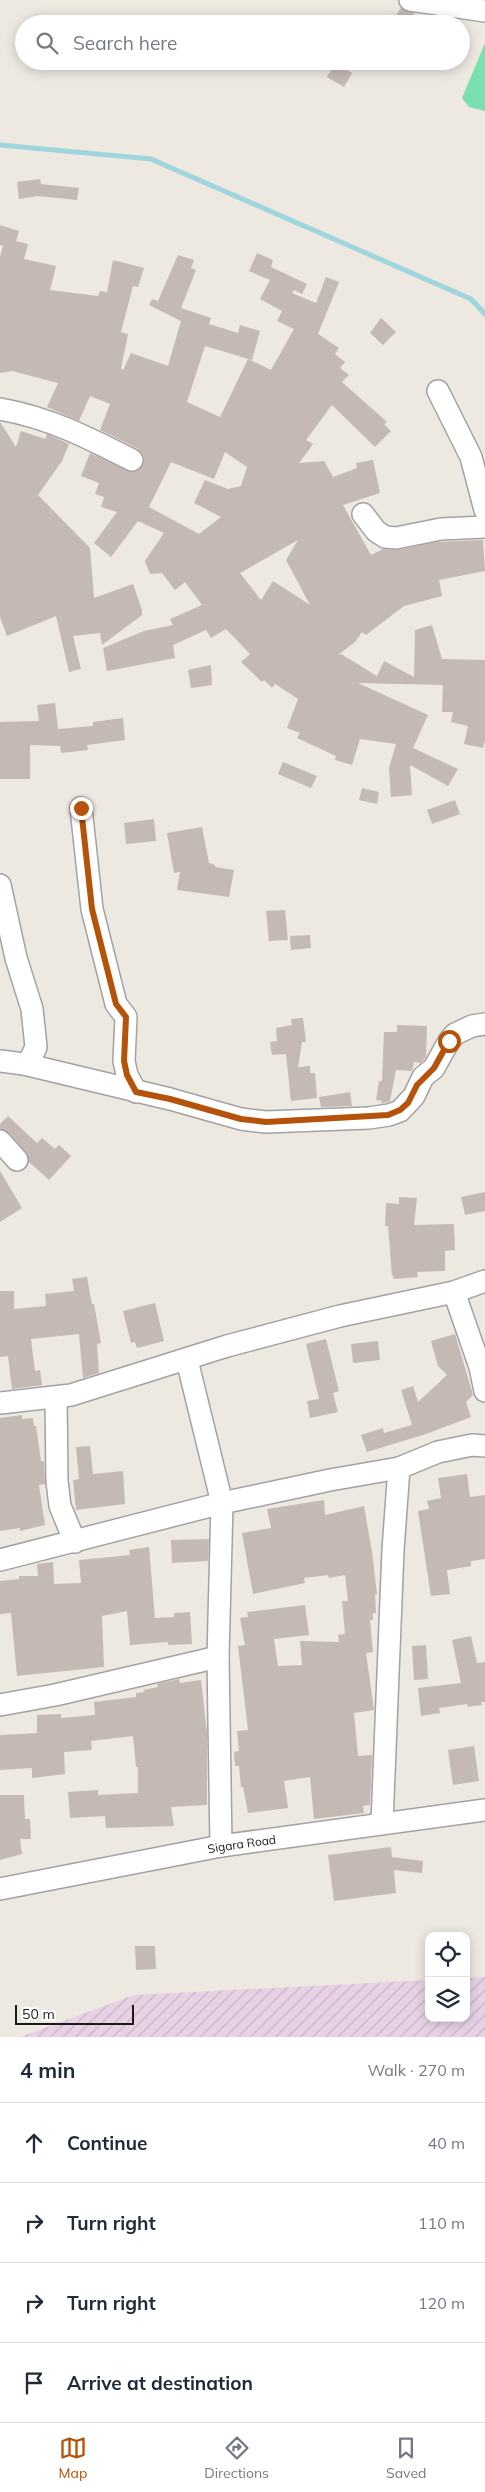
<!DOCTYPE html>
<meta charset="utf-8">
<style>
body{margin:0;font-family:Mulish,sans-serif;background:#f2f2f3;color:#1f2937}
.controls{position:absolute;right:15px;bottom:15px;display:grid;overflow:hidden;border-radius:10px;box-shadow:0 2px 12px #0003}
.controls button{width:45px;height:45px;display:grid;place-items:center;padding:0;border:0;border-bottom:1px solid #e0e1e3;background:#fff;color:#1f2937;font:25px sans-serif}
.scale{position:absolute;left:15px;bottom:12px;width:119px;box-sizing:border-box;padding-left:5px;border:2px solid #1b1b1b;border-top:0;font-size:14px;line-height:18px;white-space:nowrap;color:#1b1b1b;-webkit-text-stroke:4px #fff;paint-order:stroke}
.stop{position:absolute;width:15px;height:15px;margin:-11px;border:4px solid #b45309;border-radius:50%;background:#fff}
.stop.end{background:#b45309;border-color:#fff;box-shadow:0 1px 5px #0008}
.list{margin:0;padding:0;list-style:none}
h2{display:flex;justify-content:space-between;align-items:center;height:65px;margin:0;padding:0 20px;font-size:21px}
h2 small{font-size:16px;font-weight:400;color:#747a83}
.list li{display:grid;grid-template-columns:32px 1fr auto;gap:15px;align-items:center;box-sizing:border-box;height:80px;padding:0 20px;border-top:1px solid #e0e1e3}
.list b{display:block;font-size:19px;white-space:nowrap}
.list em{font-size:16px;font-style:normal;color:#747a83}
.icon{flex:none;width:28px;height:28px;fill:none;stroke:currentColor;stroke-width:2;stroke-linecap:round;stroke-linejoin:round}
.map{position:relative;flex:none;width:485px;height:2037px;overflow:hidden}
.search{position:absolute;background:#fff;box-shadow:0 2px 12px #0003;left:15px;right:15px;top:15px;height:55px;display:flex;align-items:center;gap:12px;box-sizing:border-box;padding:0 18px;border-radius:28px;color:#747a83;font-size:19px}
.sheet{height:385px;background:#fff}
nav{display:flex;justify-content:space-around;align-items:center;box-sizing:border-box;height:70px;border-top:1px solid #e0e1e3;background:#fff;font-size:14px;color:#747a83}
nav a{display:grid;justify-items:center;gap:2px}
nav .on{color:#b45309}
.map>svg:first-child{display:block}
</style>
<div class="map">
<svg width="485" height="2037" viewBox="0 0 485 2037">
<defs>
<pattern id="industrial-furrows" width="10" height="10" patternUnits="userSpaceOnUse" patternTransform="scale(1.25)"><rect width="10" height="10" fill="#e7d2e5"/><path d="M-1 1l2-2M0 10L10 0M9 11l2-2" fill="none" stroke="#c6b4c4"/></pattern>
</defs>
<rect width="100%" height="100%" fill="#ede8e0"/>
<polygon fill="url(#industrial-furrows)" points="485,1977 485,2037 20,2037 134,1995 429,1980 429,2018 466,2018 466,1978"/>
<polygon fill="#7be0af" points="485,43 485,111 469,107 462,98"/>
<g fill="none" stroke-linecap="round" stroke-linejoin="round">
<polyline stroke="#9fd5dd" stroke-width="5" points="0,145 151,159 471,299 485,314"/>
</g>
<g fill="#c5b9b4" fill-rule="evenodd">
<polygon points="401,8 415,13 407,24 390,24"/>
<polygon points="335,63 352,73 344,87 327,77"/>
<polygon points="40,179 41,184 79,188 77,200 38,196 19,199 17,182"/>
<path d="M 0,225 L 19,231 L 16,241 L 28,244 L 24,259 L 56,266 L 50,290 L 98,296 L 100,291 L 107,292 L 113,260 L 144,268 L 138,287 L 133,286 L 121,332 L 128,334 L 121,369 L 123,370 L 131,353 L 168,366 L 181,321 L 149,305 L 152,299 L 158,301 L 178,255 L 194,260 L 191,268 L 196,270 L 181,308 L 211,318 L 209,324 L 238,333 L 240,325 L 260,331 L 252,360 L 205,346 L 187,402 L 220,417 L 248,359 L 271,370 L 294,329 L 277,321 L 282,311 L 260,299 L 270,280 L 249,271 L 257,253 L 273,260 L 271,267 L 307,284 L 302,294 L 294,290 L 292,293 L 316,303 L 326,277 L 339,282 L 318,334 L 339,348 L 335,354 L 345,362 L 340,368 L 349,375 L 342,382 L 387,422 L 384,424 L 391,431 L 375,447 L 332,405 L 306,440 L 313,444 L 299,463 L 324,461 L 333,477 L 357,468 L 356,463 L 373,460 L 380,493 L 343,505 L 371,555 L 383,549 L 398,550 L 437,542 L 483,540 L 485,571 L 439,580 L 442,596 L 404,606 L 366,635 L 362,632 L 355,642 L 338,655 L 341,654 L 377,676 L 384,661 L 414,677 L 415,630 L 432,625 L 442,659 L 485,660 L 485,740 L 483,748 L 464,744 L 468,726 L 451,722 L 453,712 L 442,712 L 443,685 L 358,683 L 428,715 L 413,748 L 458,769 L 448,786 L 410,765 L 412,795 L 391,797 L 389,768 L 396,744 L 360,739 L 352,765 L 335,760 L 336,756 L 297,738 L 300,733 L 287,728 L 298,699 L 275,684 L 272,688 L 264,680 L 262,682 L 241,662 L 250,654 L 226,629 L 211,638 L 206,630 L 173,645 L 175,658 L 107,671 L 103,648 L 144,631 L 173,625 L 170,619 L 202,605 L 185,582 L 175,590 L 162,573 L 150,574 L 145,561 L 164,533 L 138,521 L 111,557 L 94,543 L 117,512 L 101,507 L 104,497 L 95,494 L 99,483 L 81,476 L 90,453 L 132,472 L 139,470 L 144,460 L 143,454 L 138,449 L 100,430 L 110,404 L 90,396 L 79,421 L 47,407 L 58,383 L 12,371 L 0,373 L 0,257 L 3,246 L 0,245 ZM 225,452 L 247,467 L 241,486 L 228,489 L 205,480 L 194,503 L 221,517 L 199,534 L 149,507 L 171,462 L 214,479 ZM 298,540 L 286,560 L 310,605 L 273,581 L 261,600 L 240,573 Z"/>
<polygon points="381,318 396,332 383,345 370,333"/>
<polygon points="0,422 16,447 21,431 45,439 47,434 69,444 62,461 38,495 90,548 94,598 133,584 142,610 142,615 102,645 100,633 73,636 81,669 69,672 56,616 7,636 0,617"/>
<polygon points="211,665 212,685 191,688 188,670"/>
<polygon points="55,703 58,729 93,726 93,722 123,718 125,740 87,745 88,750 61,753 60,746 30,745 30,779 0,779 0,722 39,721 37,705"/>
<polygon points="283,762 317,776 311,788 278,774"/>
<polygon points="362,788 379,792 377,804 359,800"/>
<polygon points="455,800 460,814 432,824 427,810"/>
<polygon points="154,819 156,841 126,844 124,823"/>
<polygon points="202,827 209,863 215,865 215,867 234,870 229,897 177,890 180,872 174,873 167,833"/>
<polygon points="285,910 288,940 269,941 266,911"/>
<polygon points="310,935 311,948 291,950 290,936"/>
<polygon points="303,1018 306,1042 302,1042 298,1067 310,1066 310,1073 315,1073 317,1098 291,1101 286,1054 272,1055 270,1042 277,1041 276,1028 292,1025 291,1019"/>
<polygon points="397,1025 427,1026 426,1057 421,1063 414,1062 412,1071 396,1070 390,1101 381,1104 382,1101 376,1100 379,1081 382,1081 384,1032 397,1032"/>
<polygon points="350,1092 352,1106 321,1107 319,1097"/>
<polygon points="8,1116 37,1143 42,1138 55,1149 59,1145 71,1156 49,1180 29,1162 26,1152 9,1133 0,1129 0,1124"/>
<polygon points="0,1171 22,1208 0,1222"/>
<polygon points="485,1192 485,1211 465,1215 461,1197"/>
<polygon points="399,1197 417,1198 414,1225 454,1224 455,1250 445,1251 445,1271 417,1272 418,1277 394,1279 393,1275 392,1276 388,1226 385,1226 386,1203 399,1204"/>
<polygon points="87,1277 92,1304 94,1304 101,1343 97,1344 99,1373 83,1378 79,1334 31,1339 35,1371 40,1370 42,1385 12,1389 8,1356 0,1357 0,1291 14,1291 14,1309 46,1306 45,1294 74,1291 72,1279"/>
<polygon points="155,1303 164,1341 137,1348 135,1342 131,1343 123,1311"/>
<polygon points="455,1334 473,1395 466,1402 471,1417 426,1434 367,1452 361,1435 383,1428 384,1433 412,1425 401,1390 413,1386 418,1402 447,1375 438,1366 431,1341"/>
<polygon points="326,1339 339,1391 333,1393 338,1412 310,1418 307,1401 319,1399 306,1344"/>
<polygon points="378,1341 380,1360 353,1363 351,1344"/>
<polygon points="22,1415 22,1419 33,1418 34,1426 36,1426 41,1461 44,1461 45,1484 39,1485 45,1525 20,1531 20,1528 0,1531 0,1418"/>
<polygon points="90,1446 93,1474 123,1471 125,1504 76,1510 73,1480 79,1479 76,1447"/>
<polygon points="467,1474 470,1497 485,1495 485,1559 471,1561 471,1566 447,1570 450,1594 431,1596 418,1511 429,1509 427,1501 441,1498 438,1478"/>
<polygon points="324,1500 325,1515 364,1506 372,1552 377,1594 375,1595 376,1613 373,1613 373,1620 370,1620 373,1652 366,1653 374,1710 354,1713 358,1756 372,1755 370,1805 363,1806 364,1813 314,1819 310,1777 284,1781 288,1808 248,1813 243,1787 241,1787 239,1766 235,1766 234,1752 239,1751 237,1731 248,1730 238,1646 245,1645 240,1618 248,1617 247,1612 305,1605 309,1635 274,1639 278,1666 302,1665 300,1641 339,1642 338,1635 345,1634 342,1601 348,1601 345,1575 329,1578 328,1575 304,1578 305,1583 253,1594 242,1533 271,1528 267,1509"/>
<polygon points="209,1539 208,1561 172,1563 171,1540"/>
<polygon points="149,1547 155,1618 174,1617 174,1613 190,1612 192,1644 168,1645 168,1642 130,1645 127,1611 102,1616 104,1667 17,1676 11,1613 0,1614 0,1581 19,1579 19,1576 38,1576 37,1564 53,1562 54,1584 81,1583 79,1560 130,1555 129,1550"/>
<polygon points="471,1636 477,1663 485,1662 485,1702 481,1702 482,1705 468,1707 467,1704 439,1708 440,1713 421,1716 418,1688 461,1683 452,1640"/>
<polygon points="426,1645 428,1679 414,1680 412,1646"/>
<polygon points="179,1679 180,1683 201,1680 207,1733 207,1805 171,1807 174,1826 106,1828 105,1816 70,1818 68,1792 98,1790 98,1795 138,1793 138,1767 136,1767 133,1736 91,1741 92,1750 64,1752 65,1774 32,1778 32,1768 0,1770 0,1735 37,1733 37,1715 61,1714 61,1718 95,1715 94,1702 136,1697 136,1693 144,1692 143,1690 158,1687 157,1684"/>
<polygon points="474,1746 479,1781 453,1785 448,1750"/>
<polygon points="0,1795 24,1795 25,1819 30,1819 31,1839 20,1839 22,1854 0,1860"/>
<polygon points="391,1847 392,1857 423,1861 422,1873 394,1870 396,1893 334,1901 328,1855"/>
<polygon points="135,1946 155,1946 156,1969 136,1970"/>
</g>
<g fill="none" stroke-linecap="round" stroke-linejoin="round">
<g stroke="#a2a2a2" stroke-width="24">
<g id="minor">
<polyline points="410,0 485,11"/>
<polyline points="438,391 471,457 485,510"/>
<path d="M 0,409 C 48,417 89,438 132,460"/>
<polyline points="363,514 376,531 385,537 396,538 441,529 485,527"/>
<polyline points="81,808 92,909 116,1004 126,1017 124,1061 127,1075 136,1092"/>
<polyline points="0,885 16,958 32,1009 36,1047 30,1060 24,1064"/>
<polyline points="0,1061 24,1064 170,1099 241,1119 266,1122 369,1118 389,1115 400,1111 414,1096 423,1077 434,1068 449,1041 455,1034 472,1026 485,1024"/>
<polyline points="0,1141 17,1160"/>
<polyline points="454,1292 480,1367 485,1391"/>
<polyline points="187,1360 222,1503 218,1657 221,1846"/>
<polyline points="56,1398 57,1481 60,1506 75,1542"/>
<polyline points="0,1403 71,1395 227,1346 340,1316 454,1292 485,1281"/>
<polyline points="0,1560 222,1503 330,1480 399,1468 438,1452 472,1445 485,1446"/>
<polyline points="0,1705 55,1695 218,1657"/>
<polyline points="382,1823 393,1550 399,1468"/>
<path id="s1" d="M 0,1889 L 221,1846 L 485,1810"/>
</g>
</g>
<use href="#minor" stroke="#fff" stroke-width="21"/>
</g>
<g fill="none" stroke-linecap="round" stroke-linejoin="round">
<polyline stroke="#b45309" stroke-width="6" points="81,808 92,909 116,1004 126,1017 124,1061 127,1075 136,1092 170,1099 241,1119 266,1122 388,1115 400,1110 408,1103 417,1085 434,1068 449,1041"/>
</g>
<g text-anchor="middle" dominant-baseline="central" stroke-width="5" stroke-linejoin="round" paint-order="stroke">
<g font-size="12" fill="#1b1b1b" stroke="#fff">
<text stroke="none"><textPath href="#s1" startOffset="246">Sigara Road</textPath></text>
</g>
</g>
</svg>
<div class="controls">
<button><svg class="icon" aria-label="locate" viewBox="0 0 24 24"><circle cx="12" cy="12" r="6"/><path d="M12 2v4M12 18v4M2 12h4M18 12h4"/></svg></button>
<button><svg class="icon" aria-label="layers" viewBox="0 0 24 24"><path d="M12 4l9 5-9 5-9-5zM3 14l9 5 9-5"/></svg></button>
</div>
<div class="scale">50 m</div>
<div class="stop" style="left:449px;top:1041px"></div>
<div class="stop end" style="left:81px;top:808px"></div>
<div class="search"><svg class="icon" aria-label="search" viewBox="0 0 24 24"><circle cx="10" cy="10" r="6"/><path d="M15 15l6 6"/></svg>Search here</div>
</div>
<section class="sheet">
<h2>4 min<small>Walk · 270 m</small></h2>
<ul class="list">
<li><svg class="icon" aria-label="ahead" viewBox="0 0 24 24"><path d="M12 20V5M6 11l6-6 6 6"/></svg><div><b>Continue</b></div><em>40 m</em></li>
<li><svg class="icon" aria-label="right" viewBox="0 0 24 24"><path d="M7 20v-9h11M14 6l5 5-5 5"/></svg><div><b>Turn right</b></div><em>110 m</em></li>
<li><svg class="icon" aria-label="right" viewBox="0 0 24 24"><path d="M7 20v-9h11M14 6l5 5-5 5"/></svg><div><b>Turn right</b></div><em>120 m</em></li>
<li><svg class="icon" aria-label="arrive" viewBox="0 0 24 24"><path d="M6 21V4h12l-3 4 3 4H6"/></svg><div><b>Arrive at destination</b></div></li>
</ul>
</section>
<nav>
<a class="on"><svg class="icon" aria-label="map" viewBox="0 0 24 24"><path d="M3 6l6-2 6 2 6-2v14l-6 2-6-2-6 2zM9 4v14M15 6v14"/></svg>Map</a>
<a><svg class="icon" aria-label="directions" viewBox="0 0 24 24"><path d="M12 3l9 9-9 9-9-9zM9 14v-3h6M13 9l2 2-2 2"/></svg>Directions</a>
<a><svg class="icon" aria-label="saved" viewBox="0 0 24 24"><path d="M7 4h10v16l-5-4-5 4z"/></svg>Saved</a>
</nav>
